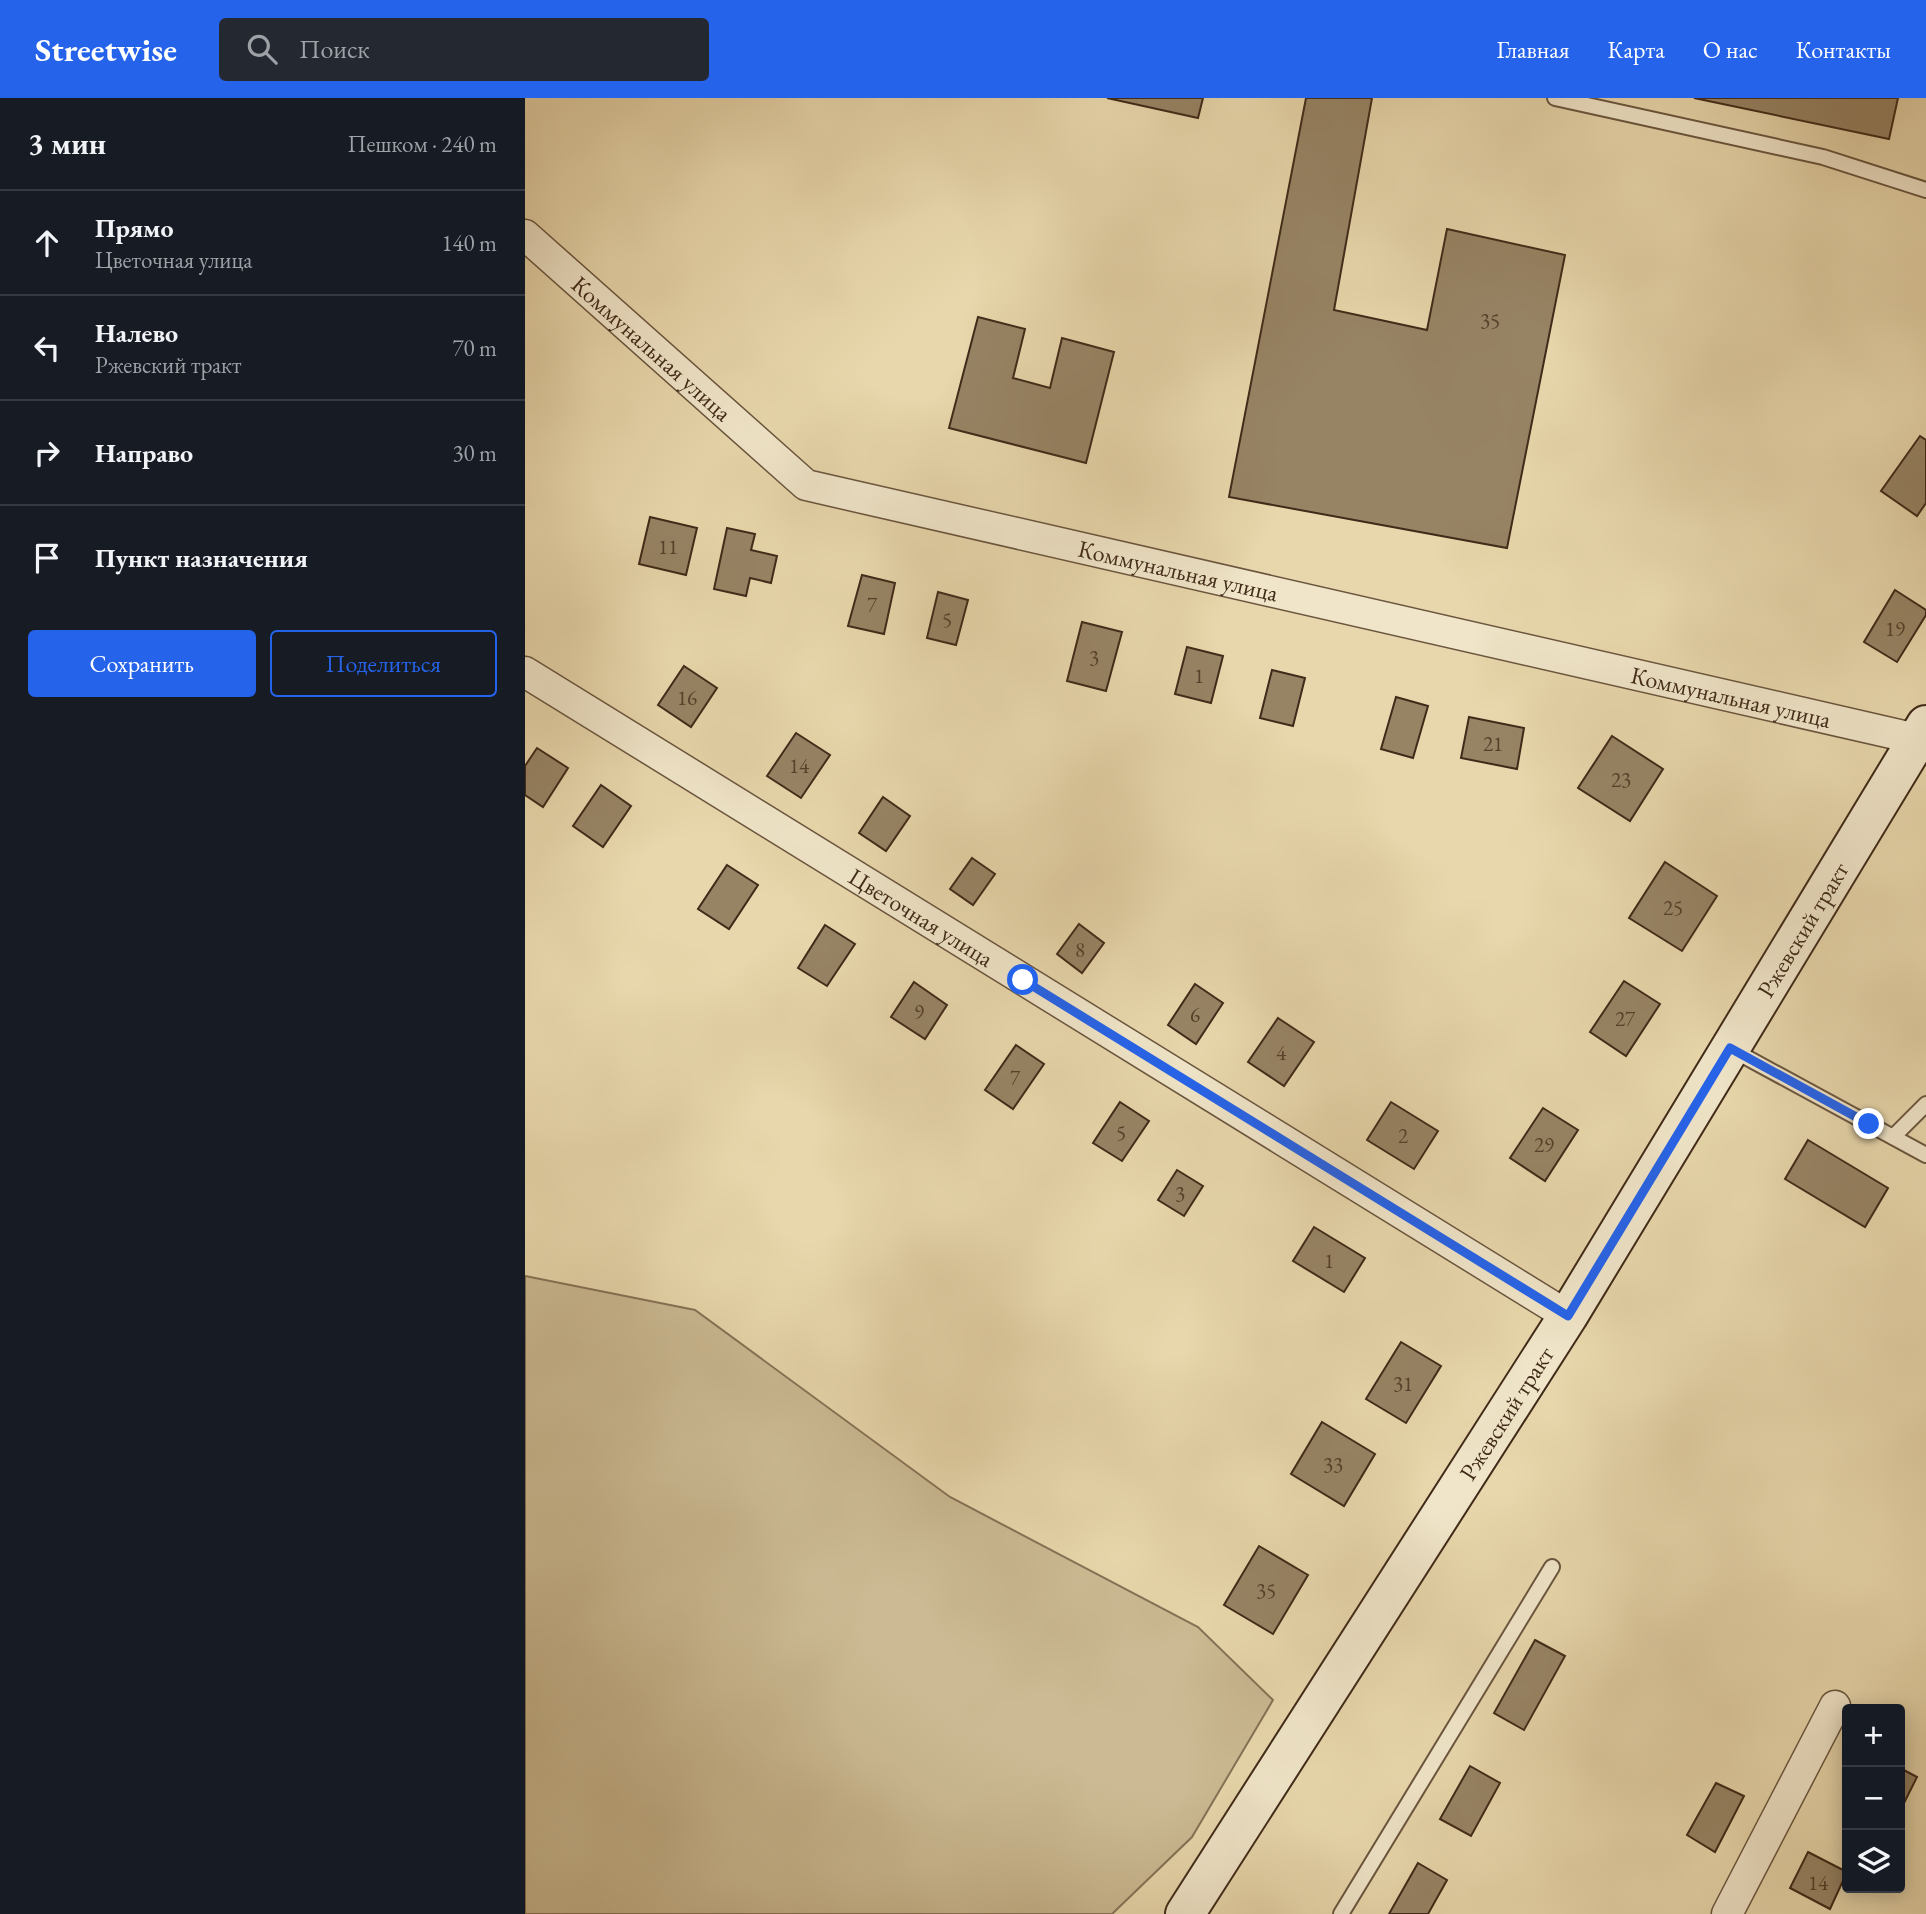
<!DOCTYPE html>
<html lang="ru">
<meta charset="utf-8">
<style>
body{margin:0;font-family:"EB Garamond",serif;background:#242831;color:#f1f3f6}
.controls{position:absolute;right:21px;bottom:21px;display:grid;overflow:hidden;border-radius:7px;box-shadow:0 4px 18px #0003}
.controls button{width:63px;height:63px;display:grid;place-items:center;padding:0;border:0;border-bottom:2px solid #363941;background:#171b24;color:#f1f3f6;font:35px sans-serif}
.stop{position:absolute;width:21px;height:21px;margin:-16px;border:5px solid #2563eb;border-radius:50%;background:#fff}
.stop.end{background:#2563eb;border-color:#fff;box-shadow:0 2px 7px #0008}
.list{margin:0;padding:0;list-style:none}
h2{display:flex;justify-content:space-between;align-items:center;height:91px;margin:0;padding:0 28px;font-size:30px}
h2 small{font-size:23px;font-weight:400;color:#9ea1a6}
.list li{display:grid;grid-template-columns:46px 1fr auto;gap:21px;align-items:center;box-sizing:border-box;height:105px;padding:0 28px;border-top:2px solid #363941}
.list b{display:block;font-size:26px;white-space:nowrap}
.list p{margin:0;font-size:23px;white-space:nowrap;color:#9ea1a6}
.list em{font-size:23px;font-style:normal;color:#9ea1a6}
.actions{display:flex;gap:14px;padding:21px 28px}
.actions a{flex:1;padding:16px 0;border:2px solid #2563eb;border-radius:7px;text-align:center;font-size:24px;color:#2563eb}
.actions .main{background:#2563eb;color:#fff}
.icon{flex:none;width:38px;height:38px;fill:none;stroke:currentColor;stroke-width:2;stroke-linecap:round;stroke-linejoin:round}
.map{position:relative;flex:none;width:1401px;height:1816px;overflow:hidden}
header{display:flex;align-items:center;gap:42px;box-sizing:border-box;height:98px;padding:0 35px;background:#2563eb;color:#fff}
header strong{font-size:33px}
nav{display:flex;gap:38px;margin-inline-start:auto;font-size:24px}
.search{width:490px;height:63px;background:#242831;display:flex;align-items:center;gap:18px;box-sizing:border-box;padding:0 24px;border-radius:7px;color:#9ea1a6;font-size:26px}
main{display:flex}
aside{flex:1;background:#171b24}
.map>svg:first-child{display:block}
</style>
<header>
<strong>Streetwise</strong>
<div class="search"><svg class="icon" aria-label="search" viewBox="0 0 24 24"><circle cx="10" cy="10" r="6"/><path d="M15 15l6 6"/></svg>Поиск</div>
<nav><a>Главная</a><a>Карта</a><a>О нас</a><a>Контакты</a></nav>
</header>
<main>
<aside>
<h2>3 мин<small>Пешком · 240 m</small></h2>
<ul class="list">
<li><svg class="icon" aria-label="ahead" viewBox="0 0 24 24"><path d="M12 20V5M6 11l6-6 6 6"/></svg><div><b>Прямо</b><p>Цветочная улица</p></div><em>140 m</em></li>
<li><svg class="icon" aria-label="left" viewBox="0 0 24 24"><path d="M17 20v-9H6M10 6l-5 5 5 5"/></svg><div><b>Налево</b><p>Ржевский тракт</p></div><em>70 m</em></li>
<li><svg class="icon" aria-label="right" viewBox="0 0 24 24"><path d="M7 20v-9h11M14 6l5 5-5 5"/></svg><div><b>Направо</b></div><em>30 m</em></li>
<li><svg class="icon" aria-label="arrive" viewBox="0 0 24 24"><path d="M6 21V4h12l-3 4 3 4H6"/></svg><div><b>Пункт назначения</b></div></li>
</ul>
<div class="actions"><a class="main">Сохранить</a><a>Поделиться</a></div>
</aside>
<div class="map">
<svg width="1401" height="1816" viewBox="0 0 1401 1816">
<rect width="100%" height="100%" fill="#e8d7ac"/>
<filter id="stains"><feTurbulence type="fractalNoise" baseFrequency=".00286" numOctaves="4"/><feColorMatrix values="0 0 0 0 .2 0 0 0 0 .09 0 0 0 0 .02 0 0 0 .5 -.17"/></filter>
<radialGradient id="worn" r=".72"><stop offset=".6" stop-color="#630" stop-opacity="0"/><stop offset="1" stop-color="#630" stop-opacity=".3"/></radialGradient>
<polygon fill="#cbba93" stroke="#867256" stroke-width="2" points="0,1178 170,1212 425,1399 673,1529 748,1602 667,1739 587,1816 0,1816"/>
<g fill="#978465" stroke="#402a19" stroke-width="2">
<polygon points="582,0 678,0 673,20"/>
<polygon points="781,0 847,0 809,212 902,232 922,131 1040,157 982,450 704,399"/>
<polygon points="1169,0 1373,0 1364,41"/>
<polygon points="453,219 500,231 488,280 525,290 537,240 589,254 561,365 424,330"/>
<polygon points="1395,338 1401,342 1401,405 1392,418 1356,393"/>
<polygon points="125,419 172,430 161,477 114,466"/>
<polygon points="202,430 230,436 226,452 252,458 246,485 225,480 221,498 189,491"/>
<polygon points="337,477 370,485 359,536 323,528"/>
<polygon points="1370,492 1401,512 1401,517 1372,564 1339,544"/>
<polygon points="413,494 443,502 431,547 402,540"/>
<polygon points="557,524 597,534 581,593 542,583"/>
<polygon points="662,549 698,558 686,605 650,596"/>
<polygon points="159,568 192,590 166,629 133,607"/>
<polygon points="747,572 780,580 768,628 735,620"/>
<polygon points="871,599 903,608 888,660 856,651"/>
<polygon points="944,619 999,630 992,671 936,660"/>
<polygon points="271,635 305,657 276,700 242,678"/>
<polygon points="1087,638 1138,671 1105,723 1053,690"/>
<polygon points="12,650 43,670 18,709 0,697 0,668"/>
<polygon points="76,687 106,708 78,749 48,728"/>
<polygon points="358,699 385,718 361,753 334,735"/>
<polygon points="447,760 470,776 448,807 425,791"/>
<polygon points="1140,764 1192,798 1157,853 1104,820"/>
<polygon points="202,767 233,787 204,831 173,811"/>
<polygon points="554,826 579,845 557,875 532,856"/>
<polygon points="300,827 330,846 302,888 273,870"/>
<polygon points="1099,883 1135,906 1101,958 1065,934"/>
<polygon points="389,884 422,907 400,941 366,919"/>
<polygon points="670,886 698,905 671,946 643,927"/>
<polygon points="753,920 789,944 759,988 723,964"/>
<polygon points="491,947 519,966 488,1011 460,992"/>
<polygon points="595,1004 624,1023 597,1063 568,1045"/>
<polygon points="866,1004 913,1033 889,1071 842,1042"/>
<polygon points="1018,1010 1053,1032 1020,1083 985,1060"/>
<polygon points="1283,1042 1363,1090 1340,1129 1260,1081"/>
<polygon points="652,1072 678,1088 659,1118 633,1102"/>
<polygon points="789,1129 840,1160 819,1194 768,1163"/>
<polygon points="876,1244 916,1268 881,1325 841,1301"/>
<polygon points="797,1324 850,1356 819,1408 766,1376"/>
<polygon points="734,1448 783,1477 748,1536 699,1507"/>
<polygon points="1010,1542 1040,1558 999,1632 969,1615"/>
<polygon points="945,1668 975,1685 946,1738 915,1721"/>
<polygon points="1375,1670 1392,1679 1375,1713"/>
<polygon points="1191,1685 1219,1698 1190,1754 1162,1737"/>
<polygon points="1283,1754 1322,1774 1305,1811 1265,1790"/>
<polygon points="893,1765 922,1782 903,1816 864,1816"/>
</g>
<g fill="none" stroke-linecap="round" stroke-linejoin="round">
<g stroke="#6a553e" stroke-width="18">
<g id="lane">
<polyline points="1030,0 1298,59 1401,92"/>
<polyline points="1206,951 1401,1057"/>
<polyline points="1368,1039 1401,1006"/>
<polyline points="816,1816 1027,1469"/>
</g>
</g>
<g stroke="#6a553e" stroke-width="33">
<g id="street">
<path id="s1" d="M 0,137 L 281,387 L 1392,641"/>
<path id="s2" d="M 0,574 L 1043,1218"/>
<polyline points="1202,1816 1310,1608"/>
</g>
</g>
<g stroke="#402a19" stroke-width="42">
<g id="secondary">
<path id="s3" d="M 660,1816 L 1043,1218 L 1401,627"/>
</g>
</g>
<use href="#lane" stroke="#f0e5c9" stroke-width="14"/>
<use href="#street" stroke="#f0e5c9" stroke-width="30"/>
<use href="#secondary" stroke="#f0e5c9" stroke-width="38"/>
</g>
<g fill="none" stroke-linecap="round" stroke-linejoin="round">
<polyline stroke="#2563eb" stroke-width="9" points="498,882 1043,1218 1205,950 1344,1026"/>
</g>
<g text-anchor="middle" dominant-baseline="central" stroke-width="6" stroke-linejoin="round" paint-order="stroke">
<g font-size="21" fill="#56402c">
<text x="965" y="222">35</text>
<text x="143" y="448">11</text>
<text x="347" y="506">7</text>
<text x="422" y="521">5</text>
<text x="1370" y="530">19</text>
<text x="569" y="559">3</text>
<text x="674" y="577">1</text>
<text x="162" y="599">16</text>
<text x="968" y="645">21</text>
<text x="274" y="667">14</text>
<text x="1096" y="681">23</text>
<text x="1148" y="809">25</text>
<text x="555" y="851">8</text>
<text x="394" y="913">9</text>
<text x="670" y="916">6</text>
<text x="1100" y="920">27</text>
<text x="756" y="954">4</text>
<text x="490" y="979">7</text>
<text x="596" y="1034">5</text>
<text x="878" y="1037">2</text>
<text x="1019" y="1046">29</text>
<text x="655" y="1095">3</text>
<text x="804" y="1162">1</text>
<text x="878" y="1285">31</text>
<text x="808" y="1366">33</text>
<text x="741" y="1492">35</text>
<text x="1293" y="1784">14</text>
</g>
<g font-size="24" fill="#402a19" stroke="#f0e5c9">
<text stroke="none"><textPath href="#s1" startOffset="170">Коммунальная улица</textPath></text>
<text stroke="none"><textPath href="#s1" startOffset="758">Коммунальная улица</textPath></text>
<text stroke="none"><textPath href="#s1" startOffset="1325">Коммунальная улица</textPath></text>
<text stroke="none"><textPath href="#s2" startOffset="466">Цветочная улица</textPath></text>
<text stroke="none"><textPath href="#s3" startOffset="1162">Ржевский тракт</textPath></text>
<text stroke="none"><textPath href="#s3" startOffset="595">Ржевский тракт</textPath></text>
</g>
</g>
<rect width="100%" height="100%" filter="url(#stains)"/>
<rect width="100%" height="100%" fill="url(#worn)"/>
</svg>
<div class="controls">
<button>+</button>
<button>−</button>
<button><svg class="icon" aria-label="layers" viewBox="0 0 24 24"><path d="M12 4l9 5-9 5-9-5zM3 14l9 5 9-5"/></svg></button>
</div>
<div class="stop" style="left:498px;top:882px"></div>
<div class="stop end" style="left:1344px;top:1026px"></div>
</div>
</main>
